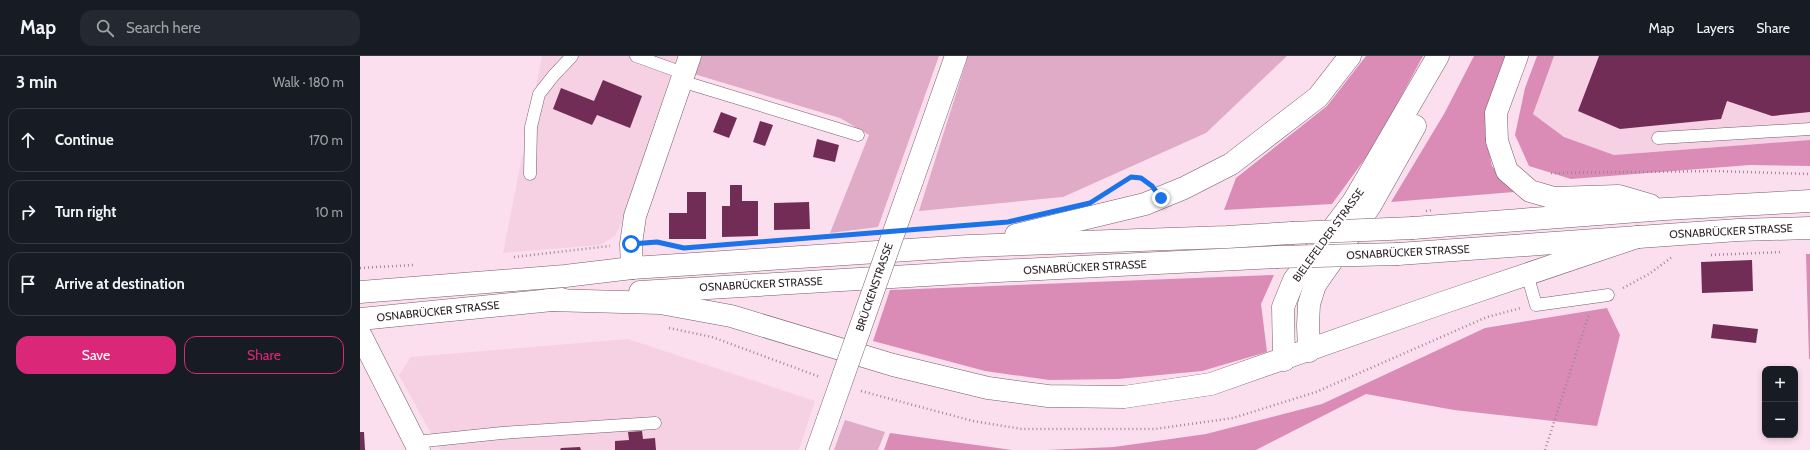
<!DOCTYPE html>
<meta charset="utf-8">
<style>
body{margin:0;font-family:Cabin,sans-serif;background:#242831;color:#f1f3f6}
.controls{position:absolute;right:12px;bottom:12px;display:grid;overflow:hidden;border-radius:8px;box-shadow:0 2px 6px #0003}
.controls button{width:36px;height:36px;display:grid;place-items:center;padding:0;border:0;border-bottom:1px solid #363941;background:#171b24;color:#f1f3f6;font:20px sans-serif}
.stop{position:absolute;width:12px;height:12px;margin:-9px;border:3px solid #1a73e8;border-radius:50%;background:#fff}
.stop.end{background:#1a73e8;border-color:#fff;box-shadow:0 1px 4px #0008}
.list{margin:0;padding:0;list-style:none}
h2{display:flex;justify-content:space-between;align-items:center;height:52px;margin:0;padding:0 16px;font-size:17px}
h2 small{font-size:13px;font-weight:400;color:#9ea1a6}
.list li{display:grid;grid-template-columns:26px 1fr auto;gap:12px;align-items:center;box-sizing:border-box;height:64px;margin:0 8px 8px;padding:0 8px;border:1px solid #363941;border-radius:12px}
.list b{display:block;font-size:15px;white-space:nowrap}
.list em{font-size:13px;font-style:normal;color:#9ea1a6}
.actions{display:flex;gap:8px;padding:12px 16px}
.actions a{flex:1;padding:9px 0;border:1px solid #db2777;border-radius:12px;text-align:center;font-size:14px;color:#db2777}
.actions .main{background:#db2777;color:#fff}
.icon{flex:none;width:22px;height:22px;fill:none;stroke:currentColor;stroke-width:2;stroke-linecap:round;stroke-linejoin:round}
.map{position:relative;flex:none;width:1450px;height:394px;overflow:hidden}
header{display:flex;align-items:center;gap:24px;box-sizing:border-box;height:56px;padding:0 20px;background:#171b24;border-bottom:1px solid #363941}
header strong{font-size:19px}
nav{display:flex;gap:22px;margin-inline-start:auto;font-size:14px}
.search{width:280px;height:36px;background:#242831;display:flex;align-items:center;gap:10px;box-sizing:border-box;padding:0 14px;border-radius:12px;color:#9ea1a6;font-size:15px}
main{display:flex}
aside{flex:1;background:#171b24}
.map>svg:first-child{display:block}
</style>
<header>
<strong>Map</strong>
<div class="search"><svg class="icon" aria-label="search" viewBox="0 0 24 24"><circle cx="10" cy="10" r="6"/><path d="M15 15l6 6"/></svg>Search here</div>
<nav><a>Map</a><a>Layers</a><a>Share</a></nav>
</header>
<main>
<aside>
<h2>3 min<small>Walk · 180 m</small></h2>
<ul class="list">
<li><svg class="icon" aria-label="ahead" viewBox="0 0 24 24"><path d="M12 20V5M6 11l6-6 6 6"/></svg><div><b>Continue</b></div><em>170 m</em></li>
<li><svg class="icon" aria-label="right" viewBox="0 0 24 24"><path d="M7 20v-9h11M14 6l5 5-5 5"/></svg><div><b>Turn right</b></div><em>10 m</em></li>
<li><svg class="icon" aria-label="arrive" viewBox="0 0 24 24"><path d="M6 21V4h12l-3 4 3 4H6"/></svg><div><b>Arrive at destination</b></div></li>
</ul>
<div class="actions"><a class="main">Save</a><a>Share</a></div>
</aside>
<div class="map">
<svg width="1450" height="394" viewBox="0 0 1450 394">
<rect width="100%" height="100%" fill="#fcdfee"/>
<g fill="#f5d1e3">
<polygon points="182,0 317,0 264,161 255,180 240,189 143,197"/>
<polygon points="1194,0 1450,0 1450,84 1254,99 1204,81 1172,58"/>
<polygon points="268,283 455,345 439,394 80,394 39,319 51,301"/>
</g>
<g fill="#dfabc6">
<polygon points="342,0 579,0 518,171 470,177 509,79 480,62 334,18"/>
<polygon points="608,0 927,0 846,77 703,141 559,155"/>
<polygon points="485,364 525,376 518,394 474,394"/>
</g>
<g fill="#da8cb7">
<polygon points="1006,0 1063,0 1015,89 972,148 864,154 876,122 967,50"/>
<polygon points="1114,0 1147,0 1132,41 1125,77 1132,110 1154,136 1031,146 1084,58"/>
<polygon points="1177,0 1194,0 1173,58 1204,81 1254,99 1450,84 1450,110 1390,109 1211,123 1169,110 1155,79 1165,32"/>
<polygon points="1446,198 1450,198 1450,303 1449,303"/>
<polygon points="914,219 901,248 907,296 842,315 758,323 689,324 625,315 513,285 530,234"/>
<polygon points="1247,252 1260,279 1237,370 1094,354 1006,338 896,394 686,394 754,391 846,378 962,348 1125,272"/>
<polygon points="530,377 652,394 524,394"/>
</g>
<g fill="#712d56">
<polygon points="1239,0 1450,0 1450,56 1412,60 1367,45 1361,63 1260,73 1218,55"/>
<polygon points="243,24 282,40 270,72 237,59 232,69 193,53 201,32 234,45"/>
<polygon points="361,56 377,62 369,82 353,76"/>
<polygon points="400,65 413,69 405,90 393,86"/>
<polygon points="457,83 479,89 475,106 453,101"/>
<polygon points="370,129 382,129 382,145 398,145 398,180 362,181 362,150 370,150"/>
<polygon points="327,136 346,136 346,183 309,183 309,157 327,157"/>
<polygon points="449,146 450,173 414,174 414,147"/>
<polygon points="1392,204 1393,235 1342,237 1341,206"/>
<polygon points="1353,268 1398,273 1396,287 1351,282"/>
<polygon points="282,375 283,383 295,382 296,394 255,394 255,385 269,384 268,376"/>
<polygon points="0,376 4,376 5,394 0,394"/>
<polygon points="220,391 221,394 200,394 201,392"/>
</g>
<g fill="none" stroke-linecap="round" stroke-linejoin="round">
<g stroke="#765c69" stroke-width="13">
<g id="lane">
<polyline points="276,0 323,17"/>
<polyline points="321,25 498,79"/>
<polyline points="1298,82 1450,73"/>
<polyline points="170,118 171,71 179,38 194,19 212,0"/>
<polyline points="1167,218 1176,249 1248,239"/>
<polyline points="55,386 142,377 295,367"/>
</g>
</g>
<g stroke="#765c69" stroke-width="23">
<g id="street">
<polyline points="552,125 596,0"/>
<polyline points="272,212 271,188 275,160 330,0"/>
<polyline points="0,278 59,394"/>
<polyline points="457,394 468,363"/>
</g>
</g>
<g stroke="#765c69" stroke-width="23">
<g id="primary">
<polyline points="0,236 205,220 272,212"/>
<polyline points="949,295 948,269 949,248 955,229 1010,150 1055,70"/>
<polyline points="924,304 923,251 934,224 993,146 1078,0"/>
</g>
</g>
<g stroke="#765c69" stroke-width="23">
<g id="highway">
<polyline points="1157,0 1136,57 1137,85 1147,115 1170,135 1194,142 1259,140 1290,149"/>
<polyline points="1053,172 1305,153 1450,145"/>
<polyline points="656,179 785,148 824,132 871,108 958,41 990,0"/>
<polyline points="1038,198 1378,174 1450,172"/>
<polyline points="272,212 609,190 867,181 932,177"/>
<polyline points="280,236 600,217 916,201"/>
<polyline points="188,244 300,247 371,260 533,309 628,332 688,340 764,341 851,328 1082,247 1277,181"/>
<polyline points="0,263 202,243"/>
</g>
</g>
<g stroke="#9d8893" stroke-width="2.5" stroke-dasharray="1 3" stroke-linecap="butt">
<polyline points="1191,117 1355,115 1450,118"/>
<path d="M 753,133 C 764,126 774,116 786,125"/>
<polyline points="1351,199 1422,196"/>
<polyline points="154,201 250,190"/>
<polyline points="0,212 53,209"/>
<polyline points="1263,232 1289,218 1312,201"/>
<polyline points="309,272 352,281 460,321"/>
<polyline points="501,335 613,365 662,373 795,373 873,362 956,336 1127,261 1161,252"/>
<polyline points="1185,394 1229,258"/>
</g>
<use href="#lane" stroke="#fff" stroke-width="12"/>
<use href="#street" stroke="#fff" stroke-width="22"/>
<use href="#primary" stroke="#fff" stroke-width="22"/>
<use href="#highway" stroke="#fff" stroke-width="22"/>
<g stroke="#765c69" stroke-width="23" stroke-linecap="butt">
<polyline id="street-bridge" points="468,363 552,125"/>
</g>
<g stroke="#765c69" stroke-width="23" stroke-linecap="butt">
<g id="highway-bridge">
<polyline points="932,177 1053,172"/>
<polyline points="916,201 1038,198"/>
</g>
</g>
<polyline stroke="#9d8893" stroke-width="2.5" stroke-dasharray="1 3" stroke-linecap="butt" points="1066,155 1074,154"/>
<use href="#street-bridge" stroke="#fff" stroke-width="22"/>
<use href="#highway-bridge" stroke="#fff" stroke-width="22"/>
</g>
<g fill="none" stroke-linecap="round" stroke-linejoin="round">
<polyline stroke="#1a73e8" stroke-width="5" points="271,188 297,186 324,192 648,166 730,147 771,121 781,122 792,130 801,142"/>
</g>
<g text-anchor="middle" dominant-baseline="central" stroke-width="4" stroke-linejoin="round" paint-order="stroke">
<g font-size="11" fill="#31262c" stroke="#fff">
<text transform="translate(1371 175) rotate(-3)">OSNABRÜCKER STRASSE</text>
<text transform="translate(968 179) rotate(-54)">BIELEFELDER STRASSE</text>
<text transform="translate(1048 196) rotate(-3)">OSNABRÜCKER STRASSE</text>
<text transform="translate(725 211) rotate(-3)">OSNABRÜCKER STRASSE</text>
<text transform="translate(401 228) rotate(-3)">OSNABRÜCKER STRASSE</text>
<text transform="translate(514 231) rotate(-71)">BRÜCKENSTRASSE</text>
<text transform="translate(78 255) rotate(-6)">OSNABRÜCKER STRASSE</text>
</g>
</g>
</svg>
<div class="controls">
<button>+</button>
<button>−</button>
</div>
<div class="stop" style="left:271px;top:188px"></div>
<div class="stop end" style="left:801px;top:142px"></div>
</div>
</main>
